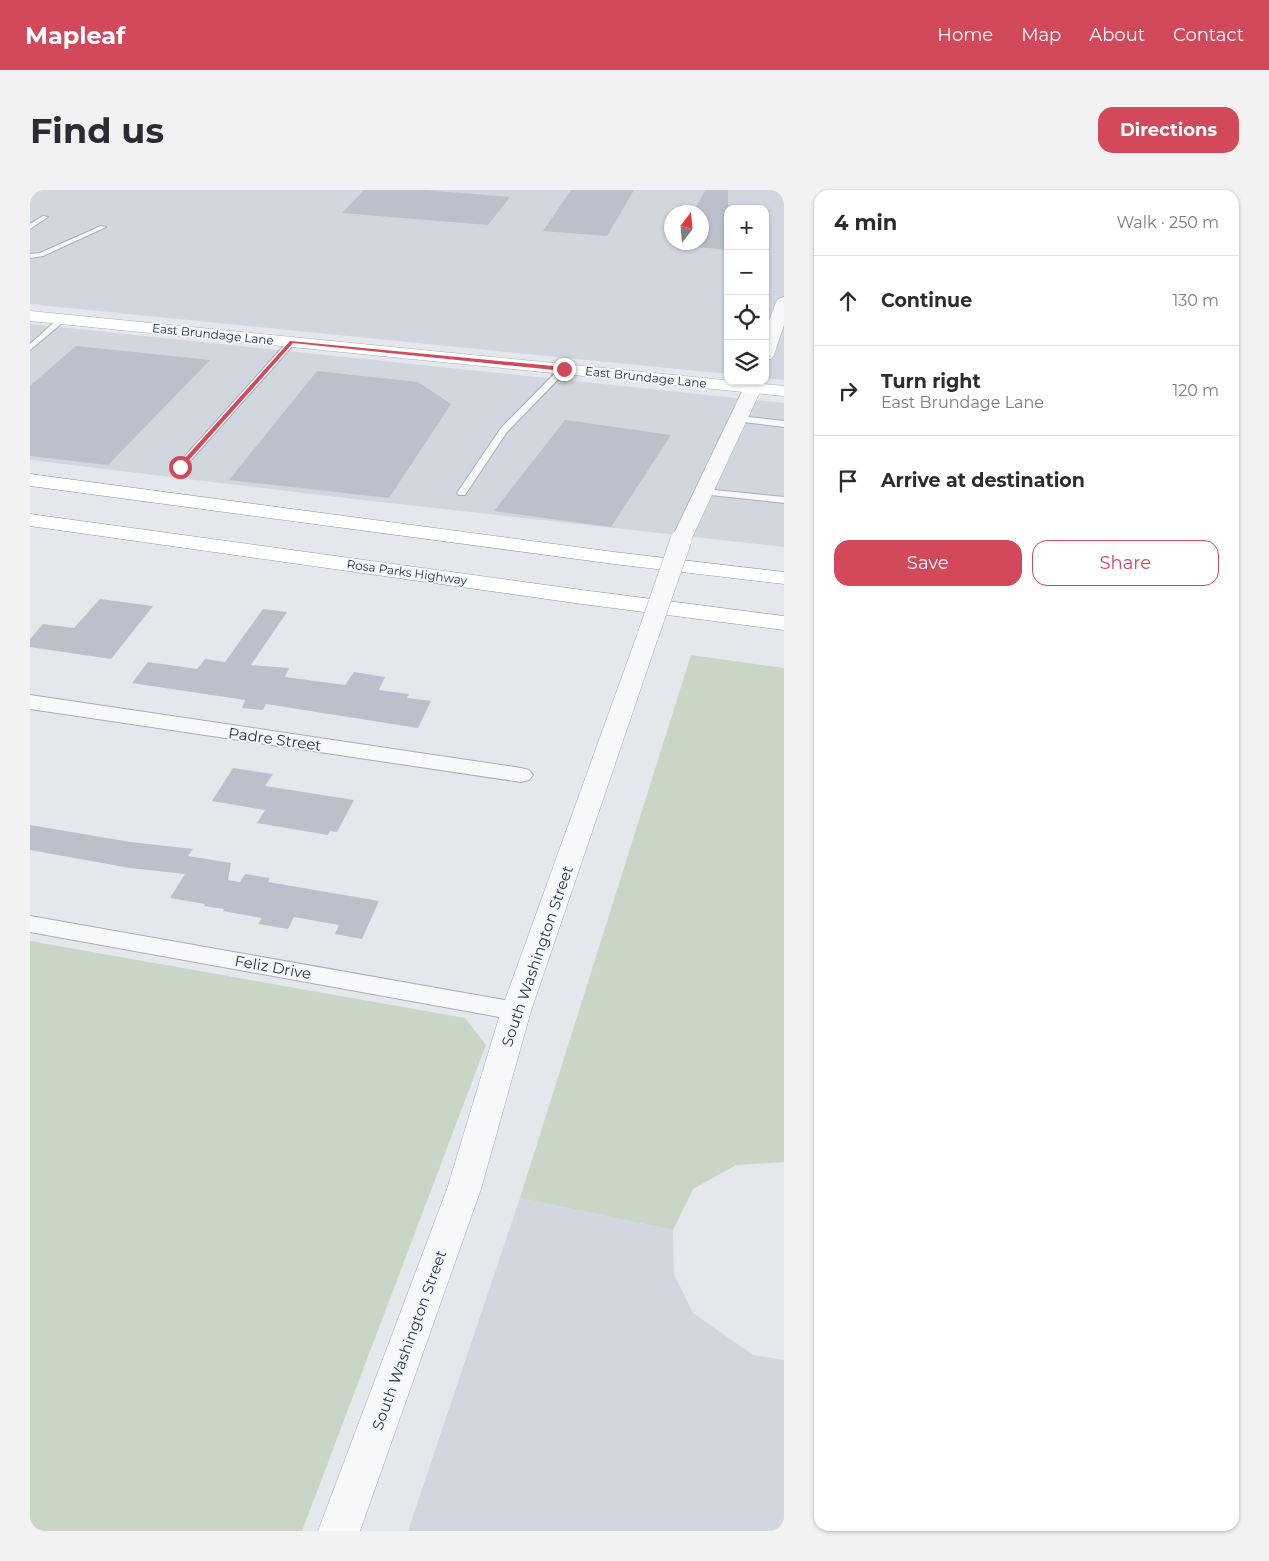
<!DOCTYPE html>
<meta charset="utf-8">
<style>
body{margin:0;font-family:Montserrat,sans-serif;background:#f2f2f3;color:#2b2b33}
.controls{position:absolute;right:15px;top:15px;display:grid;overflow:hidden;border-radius:10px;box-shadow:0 1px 4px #0004}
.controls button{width:45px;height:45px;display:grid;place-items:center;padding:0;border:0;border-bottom:1px solid #e1e1e2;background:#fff;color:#2b2b33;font:25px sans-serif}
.compass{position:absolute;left:634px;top:15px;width:45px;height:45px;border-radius:50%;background:#fff;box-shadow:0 1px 4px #0004;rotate:16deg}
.stop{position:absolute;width:15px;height:15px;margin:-11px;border:4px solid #d1495b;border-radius:50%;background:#fff}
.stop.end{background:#d1495b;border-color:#fff;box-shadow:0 1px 5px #0008}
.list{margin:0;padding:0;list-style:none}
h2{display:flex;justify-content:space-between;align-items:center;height:65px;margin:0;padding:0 20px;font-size:21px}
h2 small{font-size:16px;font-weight:400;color:#7c7c81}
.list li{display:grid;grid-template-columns:32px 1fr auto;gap:15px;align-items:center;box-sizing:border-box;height:90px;padding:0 20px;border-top:1px solid #e1e1e2}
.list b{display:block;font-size:19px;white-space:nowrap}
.list p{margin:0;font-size:16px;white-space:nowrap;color:#7c7c81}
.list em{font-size:16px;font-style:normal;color:#7c7c81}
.actions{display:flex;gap:10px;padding:15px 20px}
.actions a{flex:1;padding:11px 0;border:1px solid #d1495b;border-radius:15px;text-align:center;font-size:18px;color:#d1495b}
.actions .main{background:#d1495b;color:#fff}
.icon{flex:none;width:28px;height:28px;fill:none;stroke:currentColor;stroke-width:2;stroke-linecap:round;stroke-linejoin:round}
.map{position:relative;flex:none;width:754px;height:1341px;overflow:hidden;border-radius:15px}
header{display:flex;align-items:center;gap:30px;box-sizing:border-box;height:70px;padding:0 25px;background:#d1495b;color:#fff}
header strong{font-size:24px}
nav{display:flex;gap:28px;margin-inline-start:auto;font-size:18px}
.intro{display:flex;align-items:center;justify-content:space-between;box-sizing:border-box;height:120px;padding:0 30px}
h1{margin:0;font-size:35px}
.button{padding:12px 22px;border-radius:15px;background:#d1495b;color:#fff;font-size:18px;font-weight:700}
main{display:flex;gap:30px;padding:0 30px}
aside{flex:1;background:#fff;border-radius:15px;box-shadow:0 1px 4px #0004}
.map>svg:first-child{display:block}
</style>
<header>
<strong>Mapleaf</strong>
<nav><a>Home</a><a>Map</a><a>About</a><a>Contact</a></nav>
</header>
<div class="intro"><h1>Find us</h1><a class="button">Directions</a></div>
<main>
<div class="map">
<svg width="754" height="1341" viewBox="0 0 754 1341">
<rect width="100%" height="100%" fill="#e4e7ec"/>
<g fill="#d2d6de" fill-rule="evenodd">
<path d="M 0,0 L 754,0 L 754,190 L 735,188 L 735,19 L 698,19 L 698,184 L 0,114 ZM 642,22 L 672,22 L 672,52 L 642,52 Z"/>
<polygon points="0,134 754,213 754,357 324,309 0,270"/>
<polygon points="490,1008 643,1040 644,1084 663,1123 723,1165 754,1170 754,1341 378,1341"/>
</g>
<g fill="#c9d6c5">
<polygon points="661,465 754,478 754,972 706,975 663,999 643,1040 490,1008"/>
<polygon points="0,751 435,828 456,855 272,1341 0,1341"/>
</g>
<g fill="#bbc0ca">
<polygon points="334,0 396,0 480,7 458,35 312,23"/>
<polygon points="541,0 604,0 577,46 513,41"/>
<polygon points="675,0 698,0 698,60 649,55 650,52 672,52 672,22 664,22"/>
<polygon points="46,156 180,170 78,275 0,266 0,196"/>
<polygon points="287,181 388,192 421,214 359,308 199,290"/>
<polygon points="535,230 641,245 581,337 464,321"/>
<polygon points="70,409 123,416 81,469 0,457 0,449 13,434 44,438"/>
<polygon points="233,419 257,422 221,475 259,478 255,487 315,495 324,482 355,487 349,500 379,504 377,508 401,511 388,538 236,514 233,520 212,518 215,510 102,493 118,472 167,479 175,469 195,472"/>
<polygon points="203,578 243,584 235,596 324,610 307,642 300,641 298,645 227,633 235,620 182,611"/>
<polygon points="0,635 100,652 163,659 158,666 201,673 198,690 210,692 215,684 240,688 238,692 349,711 332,749 305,744 309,735 264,727 258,739 228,734 232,728 193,721 194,719 174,716 175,714 140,708 155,684 100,678 0,660"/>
</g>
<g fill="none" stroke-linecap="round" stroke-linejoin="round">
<g stroke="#a9aeb7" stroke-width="2">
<g id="service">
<polygon points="13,26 18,27 0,39 0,34"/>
<polygon points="71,36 76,37 13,66 0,68 0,64 10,63"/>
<polygon points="30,127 37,129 0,160 0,154"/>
<polygon points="259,150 266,152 153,279 147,279 147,275"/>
<polygon points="531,177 538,179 477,242 435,305 429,305 427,303 471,238"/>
<polygon points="709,226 754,231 754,237 706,231 705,229"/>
<polygon points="674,299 754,307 754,313 671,304 669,302"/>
</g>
</g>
<g stroke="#a9aeb7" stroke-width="2">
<g id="minor">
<polygon points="0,505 491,578 499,580 503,585 499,590 491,592 0,519"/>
<polygon points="0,726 486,812 496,814 500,821 496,828 486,830 0,742"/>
</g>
</g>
<g stroke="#a9aeb7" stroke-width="1">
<g id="tertiary">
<polygon points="754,107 754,135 744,165 741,169 735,170 735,141 746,112 748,109"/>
<polygon points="717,191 735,191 661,350 658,354 651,356 644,354 641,350"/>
<polygon points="618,438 626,440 629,445 501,821 451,999 330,1341 288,1341 417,999 471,821 607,445 610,440"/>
</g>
</g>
<g stroke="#a9aeb7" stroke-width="1">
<polygon id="secondary" points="0,121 754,196 754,206 0,131"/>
</g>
<g stroke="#8b94a3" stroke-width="1">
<g id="motorway">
<polygon points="0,284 584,362 754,382 754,394 584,374 0,296"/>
<polygon points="0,324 552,400 754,426 754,440 552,414 0,336"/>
</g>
</g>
<use href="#service" fill="#f7f8fa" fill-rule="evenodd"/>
<use href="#minor" fill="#f7f8fa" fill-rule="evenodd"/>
<use href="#tertiary" fill="#f7f8fa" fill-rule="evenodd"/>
<use href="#secondary" fill="#fff" fill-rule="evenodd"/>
<use href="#motorway" fill="#fff" fill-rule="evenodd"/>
<g stroke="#a9aeb7" stroke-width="22" stroke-linecap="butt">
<polyline id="tertiary-bridge" points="618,445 651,350"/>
</g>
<use href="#tertiary-bridge" stroke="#f7f8fa" stroke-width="21"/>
</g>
<polygon fill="#d1495b" points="260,151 534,177 536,179 534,181 263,153 152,278 148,278 148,276"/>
<g text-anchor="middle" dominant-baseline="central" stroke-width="4" stroke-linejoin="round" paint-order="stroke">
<g font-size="12" fill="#2b3445" stroke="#f4f6f9">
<text transform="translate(183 144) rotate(6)">East Brundage Lane</text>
<text transform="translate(616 187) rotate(6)">East Brundage Lane</text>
<text transform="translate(377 382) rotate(8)">Rosa Parks Highway</text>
</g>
<g font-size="15" fill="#2b3445" stroke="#f4f6f9">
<text transform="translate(245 549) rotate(8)">Padre Street</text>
<text transform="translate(507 766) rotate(-71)">South Washington Street</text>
<text transform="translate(243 777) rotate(10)">Feliz Drive</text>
<text transform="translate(379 1150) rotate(-70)">South Washington Street</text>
</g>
</g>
</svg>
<div class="controls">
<button>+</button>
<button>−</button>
<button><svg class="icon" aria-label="locate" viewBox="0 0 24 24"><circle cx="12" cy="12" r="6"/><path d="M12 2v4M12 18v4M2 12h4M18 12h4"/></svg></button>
<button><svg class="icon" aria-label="layers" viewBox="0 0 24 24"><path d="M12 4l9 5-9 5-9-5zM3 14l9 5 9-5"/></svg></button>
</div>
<svg class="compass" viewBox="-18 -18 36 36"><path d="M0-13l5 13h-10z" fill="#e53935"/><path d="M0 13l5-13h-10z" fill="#7c7c81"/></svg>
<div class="stop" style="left:150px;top:277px"></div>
<div class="stop end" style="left:534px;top:179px"></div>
</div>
<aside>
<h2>4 min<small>Walk · 250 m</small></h2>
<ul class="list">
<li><svg class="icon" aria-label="ahead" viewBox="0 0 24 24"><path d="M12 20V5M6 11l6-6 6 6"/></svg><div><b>Continue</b></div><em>130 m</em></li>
<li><svg class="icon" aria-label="right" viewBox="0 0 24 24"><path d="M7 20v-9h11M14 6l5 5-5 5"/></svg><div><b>Turn right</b><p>East Brundage Lane</p></div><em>120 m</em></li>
<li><svg class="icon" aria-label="arrive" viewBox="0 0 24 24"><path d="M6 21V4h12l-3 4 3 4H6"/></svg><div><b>Arrive at destination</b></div></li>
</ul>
<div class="actions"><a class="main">Save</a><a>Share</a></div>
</aside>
</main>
